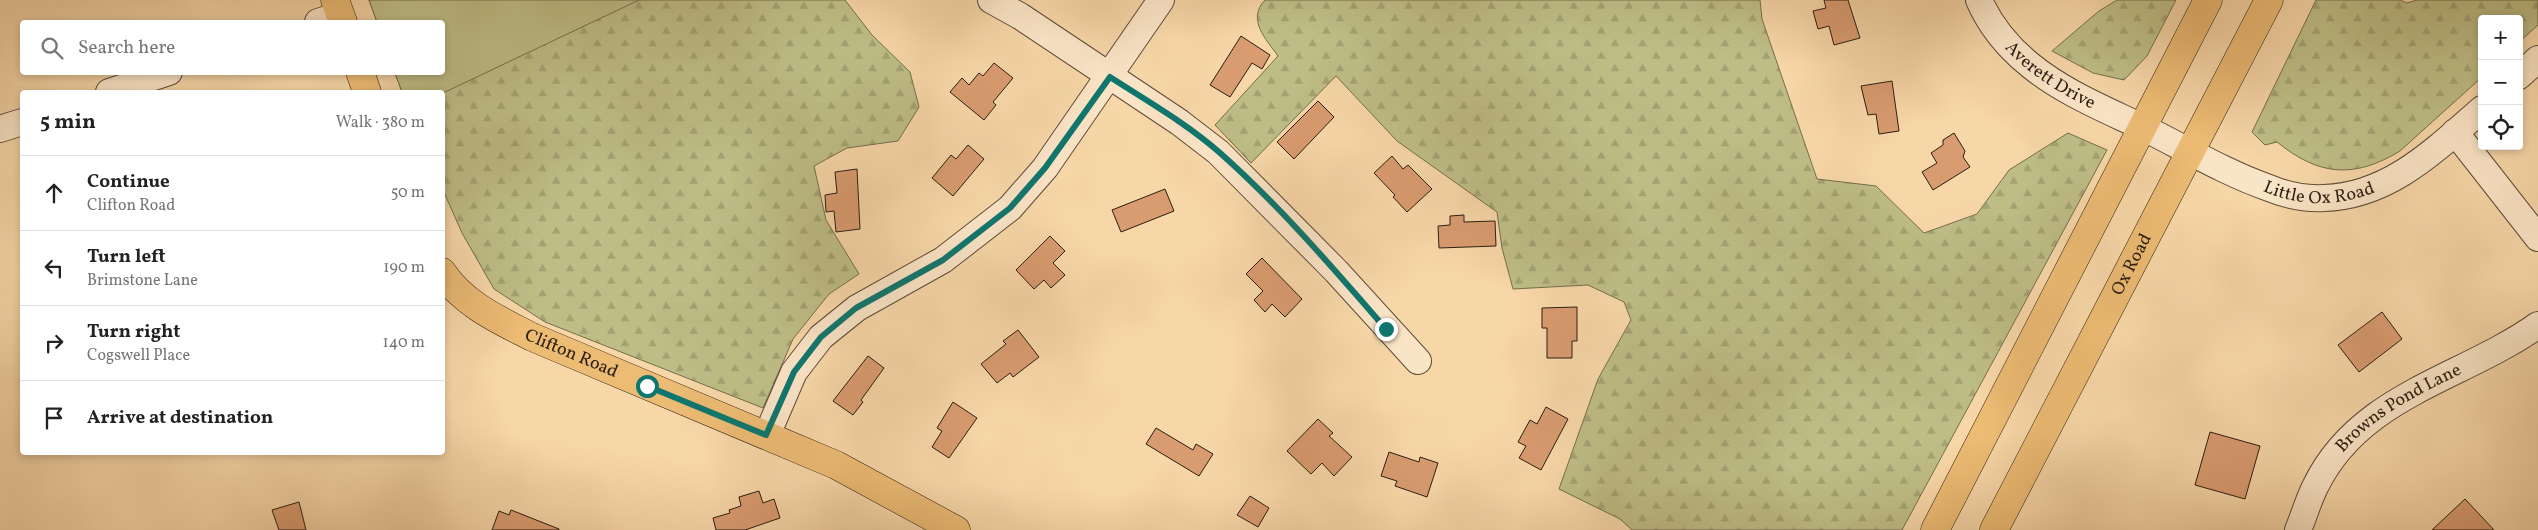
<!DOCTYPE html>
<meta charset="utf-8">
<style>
body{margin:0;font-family:Vollkorn,serif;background:#f6f6f6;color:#222}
.controls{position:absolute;right:15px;top:15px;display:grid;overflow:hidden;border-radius:5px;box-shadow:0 2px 8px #0003}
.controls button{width:45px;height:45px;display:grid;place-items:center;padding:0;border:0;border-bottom:1px solid #e0e0e0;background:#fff;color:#222;font:25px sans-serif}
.stop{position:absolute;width:15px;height:15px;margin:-11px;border:4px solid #0f766e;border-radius:50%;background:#fff}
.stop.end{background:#0f766e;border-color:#fff;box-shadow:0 1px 5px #0008}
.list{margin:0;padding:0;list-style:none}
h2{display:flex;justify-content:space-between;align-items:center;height:65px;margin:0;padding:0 20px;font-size:21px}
h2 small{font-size:16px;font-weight:400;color:#767676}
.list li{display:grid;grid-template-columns:32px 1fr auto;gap:15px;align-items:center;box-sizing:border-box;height:75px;padding:0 20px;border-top:1px solid #e0e0e0}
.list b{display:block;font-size:19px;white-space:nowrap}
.list p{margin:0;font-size:16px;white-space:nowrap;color:#767676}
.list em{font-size:16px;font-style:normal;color:#767676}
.icon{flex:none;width:28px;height:28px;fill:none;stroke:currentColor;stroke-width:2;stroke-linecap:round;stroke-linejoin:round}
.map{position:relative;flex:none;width:2538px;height:530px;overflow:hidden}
.search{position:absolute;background:#fff;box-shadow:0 2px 8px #0003;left:20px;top:20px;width:425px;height:55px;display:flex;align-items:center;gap:12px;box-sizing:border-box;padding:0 18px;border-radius:5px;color:#767676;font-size:19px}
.panel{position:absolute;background:#fff;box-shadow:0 2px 8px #0003;left:20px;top:90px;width:425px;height:365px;border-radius:5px}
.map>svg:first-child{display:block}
</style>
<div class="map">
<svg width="2538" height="530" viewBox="0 0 2538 530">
<defs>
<pattern id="forest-firs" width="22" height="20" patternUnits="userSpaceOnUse" patternTransform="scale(1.25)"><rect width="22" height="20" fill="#bebd86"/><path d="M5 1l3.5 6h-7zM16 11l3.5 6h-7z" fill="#a3a273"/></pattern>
</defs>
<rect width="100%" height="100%" fill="#f7d6a8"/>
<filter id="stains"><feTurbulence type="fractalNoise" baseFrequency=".004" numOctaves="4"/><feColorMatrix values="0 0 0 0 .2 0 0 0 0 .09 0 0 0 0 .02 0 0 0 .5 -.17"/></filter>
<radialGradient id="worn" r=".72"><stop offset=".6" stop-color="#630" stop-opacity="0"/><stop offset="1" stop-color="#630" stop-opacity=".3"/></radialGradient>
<g fill="url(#forest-firs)" stroke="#746e4c">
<polygon points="369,0 845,0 872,35 910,72 919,107 898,141 847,148 814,166 826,220 859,274 829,294 793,339 763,408 545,322 494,289 462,233 443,190 442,92 402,92 395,73 442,72 442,22 377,22"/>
<path d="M 1265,0 L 1760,0 L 1762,19 L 1817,179 L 1876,186 L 1924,233 L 1977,214 L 2009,170 L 2068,133 L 2107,150 L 1902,530 L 1632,530 L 1620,519 L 1559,489 L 1598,379 L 1631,320 L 1624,302 L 1588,285 L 1513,289 L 1502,248 L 1497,212 L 1397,141 L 1336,76 L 1251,163 L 1215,125 L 1278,56 C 1267,40 1246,20 1265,0 Z"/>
<polygon points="2117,0 2176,0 2147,56 2124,80 2093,73 2052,51 2099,11"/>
<path d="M 2316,0 L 2400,0 L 2407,3 L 2417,0 L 2538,0 L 2538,25 L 2519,42 L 2519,19 L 2482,19 L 2482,77 L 2400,151 C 2354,179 2319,176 2277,142 L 2265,145 L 2252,132 Z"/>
</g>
<polygon fill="#bebd86" stroke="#746e4c" points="369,0 639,0 443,93 402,92 395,73 442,72 442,22 377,22"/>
<g fill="#d99b70" stroke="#2a1e12">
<polygon points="1824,0 1848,0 1860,38 1834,45 1829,26 1818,29 1813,11 1826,8"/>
<polygon points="1241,36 1270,55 1262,69 1252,63 1230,97 1210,85"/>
<polygon points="994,63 1013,78 993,102 996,105 984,120 950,92 962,78 969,85 979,73 983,76"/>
<polygon points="1892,81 1899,131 1879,134 1876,114 1868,115 1861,86"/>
<polygon points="1318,101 1334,117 1294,159 1277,142"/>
<polygon points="1954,133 1965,151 1963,157 1970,167 1933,190 1922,172 1937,163 1931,153 1943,145 1943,140"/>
<polygon points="968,145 984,159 953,196 932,178 951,155 956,159"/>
<polygon points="1392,156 1403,169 1408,165 1432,189 1407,212 1393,197 1395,195 1374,173"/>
<polygon points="857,169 860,229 836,232 834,211 826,212 825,195 837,193 835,172"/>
<polygon points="1165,189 1174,211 1121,232 1112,210"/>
<polygon points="1464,215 1464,222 1495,221 1496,246 1439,248 1438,226 1450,225 1450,216"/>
<polygon points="1050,236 1065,251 1053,263 1065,275 1051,288 1044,280 1034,289 1016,270"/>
<polygon points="1262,258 1302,299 1285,317 1272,304 1265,312 1254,300 1263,291 1246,274"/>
<polygon points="1577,307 1577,341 1572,341 1572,358 1547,358 1547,328 1542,328 1542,308"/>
<polygon points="2382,312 2402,339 2359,372 2338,345"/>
<polygon points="1018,330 1039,357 1013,377 1010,373 997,383 981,364 1006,344 1003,341"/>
<polygon points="868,356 884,368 861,400 863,402 853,415 833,401"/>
<polygon points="953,402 977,418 949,458 932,447 942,431 937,428"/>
<polygon points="1546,407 1568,419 1541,470 1519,458 1526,446 1518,442 1530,420 1537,424"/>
<polygon points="1318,419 1333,433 1329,436 1352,457 1334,476 1322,463 1311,474 1287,451"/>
<polygon points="1156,428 1193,450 1196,444 1213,454 1199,476 1146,444"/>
<polygon points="2210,432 2260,446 2245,499 2195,485"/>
<polygon points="1389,452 1419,462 1420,457 1438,463 1427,497 1395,486 1397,481 1381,476"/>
<polygon points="759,491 763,503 774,499 780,518 745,530 716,530 713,518 730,513 729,510 741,506 739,497"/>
<polygon points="1250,496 1269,508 1258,527 1237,515"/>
<polygon points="2465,499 2494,530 2432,530"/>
<polygon points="299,502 306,530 279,530 272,510"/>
<polygon points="511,510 559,529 559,530 492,530 499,511 509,515"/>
</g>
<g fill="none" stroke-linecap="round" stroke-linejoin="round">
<g stroke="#5d4c38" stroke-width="28">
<g id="minor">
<polyline points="991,0 1020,16 1179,122 1218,152 1336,271 1418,361"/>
<path id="s1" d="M 1979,0 C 1990,25 2009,48 2030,65 C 2064,93 2107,110 2146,129 C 2186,149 2226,173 2269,188 C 2286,195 2306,199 2324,198 C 2390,196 2436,149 2482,109"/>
<polyline points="318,22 340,15"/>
<polyline points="2519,76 2538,59"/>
<polyline points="109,92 169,72"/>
<polyline points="0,129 22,122"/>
<polyline points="2455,132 2538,238"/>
<polyline points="767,435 794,372 821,337 857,308 943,260 1010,208 1045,168 1161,0"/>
<path id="s2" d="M 2298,530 C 2304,516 2308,501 2315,487 C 2359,395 2462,379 2538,325"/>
</g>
</g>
<g stroke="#2a1e12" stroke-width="29">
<g id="major">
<polyline points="335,0 343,22"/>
<polyline points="360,72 367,92"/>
<path id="s3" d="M 442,272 C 463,304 499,320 532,337 L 836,465 L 956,530"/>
</g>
</g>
<g stroke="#2a1e12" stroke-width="29">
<g id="highway">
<polyline points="1935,530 2208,0"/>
<path id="s4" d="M 1994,530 L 2269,0"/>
</g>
</g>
<use href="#minor" stroke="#fae4c6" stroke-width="26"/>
<use href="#major" stroke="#ecbb74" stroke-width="28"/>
<use href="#highway" stroke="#ecbb74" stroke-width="28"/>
</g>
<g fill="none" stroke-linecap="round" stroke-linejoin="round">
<path stroke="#0f766e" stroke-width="6" d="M 647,386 L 766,435 L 794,372 L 821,337 L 856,308 L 943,260 L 1010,208 L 1045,168 L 1110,77 C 1147,101 1186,123 1219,152 C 1280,206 1333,268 1386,329"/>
</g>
<g text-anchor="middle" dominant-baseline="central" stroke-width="5" stroke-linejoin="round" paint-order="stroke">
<g font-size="18" fill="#2a1e12" stroke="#fae4c6">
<text stroke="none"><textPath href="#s1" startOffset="106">Averett Drive</textPath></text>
<text stroke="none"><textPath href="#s1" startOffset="404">Little Ox Road</textPath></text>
<text stroke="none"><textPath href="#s4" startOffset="299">Ox Road</textPath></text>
<text stroke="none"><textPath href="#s3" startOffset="155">Clifton Road</textPath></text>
<text stroke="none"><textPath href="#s2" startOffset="164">Browns Pond Lane</textPath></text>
</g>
</g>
<rect width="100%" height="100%" filter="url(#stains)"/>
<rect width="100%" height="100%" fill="url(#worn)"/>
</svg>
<div class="controls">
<button>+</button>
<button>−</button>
<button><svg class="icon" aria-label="locate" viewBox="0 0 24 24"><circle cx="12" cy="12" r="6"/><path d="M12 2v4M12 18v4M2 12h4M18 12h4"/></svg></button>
</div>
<div class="stop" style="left:647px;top:386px"></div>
<div class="stop end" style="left:1386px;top:329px"></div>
<div class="search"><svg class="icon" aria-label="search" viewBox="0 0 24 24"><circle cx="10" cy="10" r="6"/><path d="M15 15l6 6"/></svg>Search here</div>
<section class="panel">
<h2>5 min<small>Walk · 380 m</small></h2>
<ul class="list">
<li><svg class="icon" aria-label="ahead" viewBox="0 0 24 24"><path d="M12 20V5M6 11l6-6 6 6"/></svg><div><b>Continue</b><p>Clifton Road</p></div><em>50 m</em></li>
<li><svg class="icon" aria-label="left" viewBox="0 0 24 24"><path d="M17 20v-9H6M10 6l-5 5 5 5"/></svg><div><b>Turn left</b><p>Brimstone Lane</p></div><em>190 m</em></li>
<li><svg class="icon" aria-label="right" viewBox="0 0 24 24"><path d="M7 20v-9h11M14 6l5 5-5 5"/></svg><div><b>Turn right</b><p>Cogswell Place</p></div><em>140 m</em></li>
<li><svg class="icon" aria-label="arrive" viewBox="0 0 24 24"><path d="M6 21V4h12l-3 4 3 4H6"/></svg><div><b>Arrive at destination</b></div></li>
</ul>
</section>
</div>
